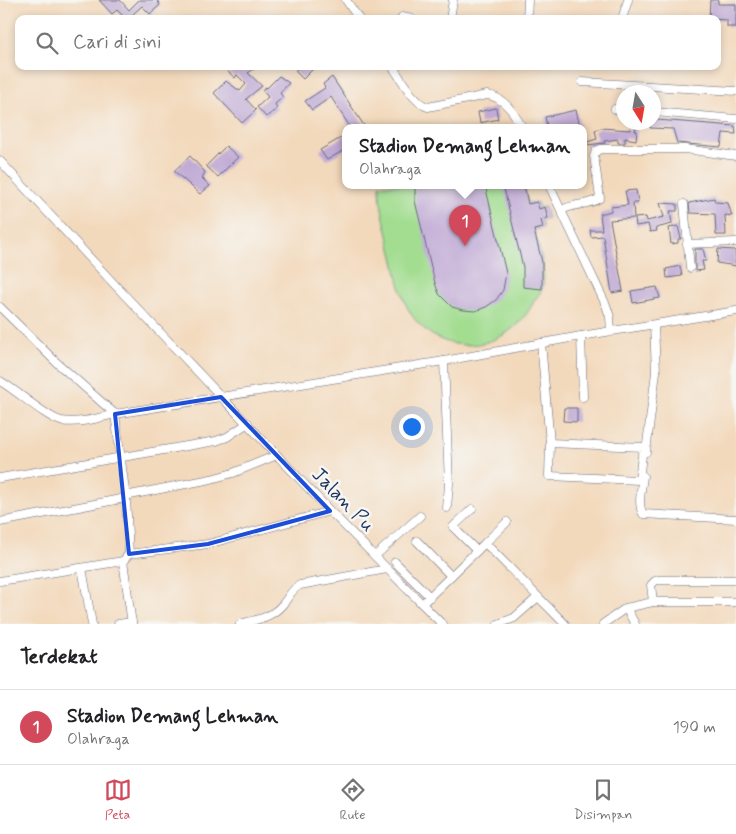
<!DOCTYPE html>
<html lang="id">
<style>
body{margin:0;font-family:Mynerve,sans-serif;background:#f2f2f2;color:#202124}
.compass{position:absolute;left:616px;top:85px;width:45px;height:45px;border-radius:50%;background:#fff;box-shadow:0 2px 8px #0003;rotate:169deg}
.you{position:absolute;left:411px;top:426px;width:18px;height:18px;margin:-12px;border:4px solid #fff;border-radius:50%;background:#1a73e8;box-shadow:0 0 0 8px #1a73e833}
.badge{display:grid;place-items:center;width:32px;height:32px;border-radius:50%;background:#d1495b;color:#fff;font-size:16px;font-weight:700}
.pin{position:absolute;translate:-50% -41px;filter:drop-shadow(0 1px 2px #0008)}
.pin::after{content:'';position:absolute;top:26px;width:18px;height:15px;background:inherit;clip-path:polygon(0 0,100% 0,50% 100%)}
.popup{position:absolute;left:342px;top:124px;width:245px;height:65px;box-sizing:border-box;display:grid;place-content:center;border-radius:10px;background:#fff;filter:drop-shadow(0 1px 4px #0005);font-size:16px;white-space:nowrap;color:#757577}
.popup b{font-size:19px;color:#202124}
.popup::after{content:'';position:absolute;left:50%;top:100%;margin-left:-10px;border:10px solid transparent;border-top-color:#fff}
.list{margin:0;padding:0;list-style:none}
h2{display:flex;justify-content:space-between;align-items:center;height:65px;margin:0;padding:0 20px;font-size:21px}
h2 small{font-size:16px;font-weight:400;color:#757577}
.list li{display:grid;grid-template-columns:32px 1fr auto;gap:15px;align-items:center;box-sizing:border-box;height:75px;padding:0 20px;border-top:1px solid #e0e0e0}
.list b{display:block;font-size:19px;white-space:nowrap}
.list p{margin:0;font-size:16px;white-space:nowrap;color:#757577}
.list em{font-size:16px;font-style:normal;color:#757577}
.icon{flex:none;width:28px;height:28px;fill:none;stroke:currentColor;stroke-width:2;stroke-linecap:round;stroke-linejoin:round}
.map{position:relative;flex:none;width:736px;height:624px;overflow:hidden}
.search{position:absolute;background:#fff;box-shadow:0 2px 8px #0003;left:15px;right:15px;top:15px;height:55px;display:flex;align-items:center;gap:12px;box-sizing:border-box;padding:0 18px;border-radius:10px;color:#757577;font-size:19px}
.sheet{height:140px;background:#fff}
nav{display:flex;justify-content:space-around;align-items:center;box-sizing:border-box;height:70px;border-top:1px solid #e0e0e0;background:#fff;font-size:14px;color:#757577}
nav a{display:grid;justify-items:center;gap:2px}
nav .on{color:#d1495b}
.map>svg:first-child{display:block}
</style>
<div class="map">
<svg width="736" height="624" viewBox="0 0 736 624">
<rect width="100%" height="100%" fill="#f6f6f2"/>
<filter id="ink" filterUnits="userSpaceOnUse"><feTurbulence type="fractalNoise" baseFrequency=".02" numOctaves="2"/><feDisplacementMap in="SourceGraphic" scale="10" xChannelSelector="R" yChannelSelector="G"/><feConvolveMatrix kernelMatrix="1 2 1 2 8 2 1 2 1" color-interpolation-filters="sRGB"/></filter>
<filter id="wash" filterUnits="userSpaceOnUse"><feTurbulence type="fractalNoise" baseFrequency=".0096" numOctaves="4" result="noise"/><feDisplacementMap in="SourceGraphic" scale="20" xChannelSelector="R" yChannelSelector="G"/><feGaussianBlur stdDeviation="1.12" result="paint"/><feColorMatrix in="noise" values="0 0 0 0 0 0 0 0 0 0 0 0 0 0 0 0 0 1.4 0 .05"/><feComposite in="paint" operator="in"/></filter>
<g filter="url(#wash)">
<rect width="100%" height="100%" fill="#f3d9bc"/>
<path fill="#a2dd90" stroke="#5e8677" d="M 380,185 L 524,185 L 528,203 L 537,202 L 539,208 L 545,207 L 548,218 L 541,220 L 543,228 L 534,230 C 539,248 546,268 543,286 C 542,292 536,297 533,303 C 509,351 443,362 411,314 C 399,295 397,270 391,249 C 387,228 379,206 380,185 Z"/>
<g id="blocks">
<g fill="#c1abd5">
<polygon points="99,0 120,0 129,10 139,0 157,0 160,5 150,14 142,6 133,14 138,19 126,19 117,10 112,14"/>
<polygon points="710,0 718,0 718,4 736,4 736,27 727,27 727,20 709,19"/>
<polygon points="229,66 258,66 248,73 262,86 246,99 256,110 242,123 214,93 226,81 240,91 246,84 237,75 235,78 225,69"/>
<polygon points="300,66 316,66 303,79 295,71"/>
<polygon points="279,76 289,83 280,93 283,97 275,104 277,109 266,117 257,107 268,97 262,90 266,87 267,88"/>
<polygon points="332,77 365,127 350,127 331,97 312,110 305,101 325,88 323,84"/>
<polygon points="496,108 498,119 480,123 478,112"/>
<polygon points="576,110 580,127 547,127 545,117"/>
<polygon points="657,120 735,126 736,134 723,133 721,147 677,143 673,129 650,128 651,122"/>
<polygon points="631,122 637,122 635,131 637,131 636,140 625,138 625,143 618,143 618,139 604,141 605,143 587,145 587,142 597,139 595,130 601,128 630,130"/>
<polygon points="346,135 346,149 327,160 320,150"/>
<polygon points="226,146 238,157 218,177 206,166"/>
<polygon points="190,156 205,172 202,178 210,186 200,194 174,171"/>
<polygon points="415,185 485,185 506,273 503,290 496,300 486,307 475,311 463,310 452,307 439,294 435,283 415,201"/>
<polygon points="503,185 524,185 528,204 537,202 539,209 545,207 548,218 541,220 543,228 534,230 542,262 542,289 523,287 523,267"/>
<polygon points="636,190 638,203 633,203 634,218 610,220 623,291 612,293 603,236 591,237 590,230 602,230 600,214 611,211 611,207 628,205 625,191"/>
<polygon points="714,198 715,202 728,203 732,216 725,215 726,235 716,235 715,214 690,213 689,203"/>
<polygon points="660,203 677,204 677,211 670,211 672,224 656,228 657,231 650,232 648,224 636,226 635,218 646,217 647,221 664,217"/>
<polygon points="678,226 681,239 678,239 678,243 671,244 669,228"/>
<polygon points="695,249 703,249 706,261 702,261 704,270 695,271"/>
<polygon points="718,249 735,250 736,266 717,263"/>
<polygon points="680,266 682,276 667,278 666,269"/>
<polygon points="657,287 660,298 633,303 631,291"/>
<polygon points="564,408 577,408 577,422 563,421"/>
</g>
</g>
</g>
<g filter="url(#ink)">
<use href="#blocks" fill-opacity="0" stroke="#676a7f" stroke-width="1"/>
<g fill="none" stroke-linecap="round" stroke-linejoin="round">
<g stroke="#676a7f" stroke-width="9">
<g id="minor">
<polyline points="346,0 359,19"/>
<polyline points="402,17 412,19"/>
<polyline points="450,19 453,0"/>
<polyline points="527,19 528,0"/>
<polyline points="622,19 628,0"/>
<path d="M 392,66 C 401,78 414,104 428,107 L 487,95 C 504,97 514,113 522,127"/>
<polyline points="582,82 736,91"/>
<polyline points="615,109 624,110"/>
<polyline points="654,112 736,119"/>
<polyline points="0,161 115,285 330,511 442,624"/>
<polyline points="549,185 606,305 610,317 611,332"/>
<polyline points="684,204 690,268"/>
<path d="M 562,210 C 574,203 588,206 600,198 L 594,156 L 596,151 L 601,149 L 685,149 L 736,156"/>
<polyline points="687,244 736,242"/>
<polyline points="0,307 56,362 115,414"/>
<polyline points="581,336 583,397"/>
<polyline points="541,343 550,443 549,476 639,480 643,447 550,443"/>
<polyline points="444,361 449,484 447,508"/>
<path d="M 0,381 C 16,390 47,418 61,421 C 79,424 98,418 115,414 L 444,361 L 581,336 L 736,311"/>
<polyline points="115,414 126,498 129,554 123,561 132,624"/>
<polyline points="646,452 656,372 654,325"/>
<path d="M 643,476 C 642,487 637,504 643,514 L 736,519"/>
<polyline points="0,478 216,441 227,437 248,423"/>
<polyline points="125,496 211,479 233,473 277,455"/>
<polyline points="472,509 453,527 477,551"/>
<polyline points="0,522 126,498"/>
<polyline points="417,541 451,576"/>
<polyline points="485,543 507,522"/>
<polyline points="129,554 208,544 330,511"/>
<polyline points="375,556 420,516"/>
<polyline points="395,562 430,597"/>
<polyline points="82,568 92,624"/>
<polyline points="0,581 123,561"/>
<polyline points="653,602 651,585 655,581 658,580 736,580"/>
<polyline points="422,604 485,543 565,624"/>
<polyline points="626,608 635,624"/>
<polyline points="118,624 132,622"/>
<path d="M 240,624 C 255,620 271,618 282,605 C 289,598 291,589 300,585 L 387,569"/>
<polyline points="498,624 514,618 538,597"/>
<polyline points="603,624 626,608 653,602 736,602"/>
</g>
</g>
<use href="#minor" stroke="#fff" stroke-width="8"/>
</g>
</g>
<path fill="none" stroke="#1d4ed8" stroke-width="4" stroke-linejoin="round" d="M 221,397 L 330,511 L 208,544 L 129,554 L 115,414 Z"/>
<g text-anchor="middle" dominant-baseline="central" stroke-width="5" stroke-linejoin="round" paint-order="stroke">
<g font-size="20" fill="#1b2f5e" stroke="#f6f6f2">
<text transform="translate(343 500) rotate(46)">Jalan Pu</text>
</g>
</g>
</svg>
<svg class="compass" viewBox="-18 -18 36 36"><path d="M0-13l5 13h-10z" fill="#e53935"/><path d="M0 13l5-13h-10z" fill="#757577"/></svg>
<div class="you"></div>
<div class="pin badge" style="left:465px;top:246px">1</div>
<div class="popup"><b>Stadion Demang Lehman</b>Olahraga</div>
<div class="search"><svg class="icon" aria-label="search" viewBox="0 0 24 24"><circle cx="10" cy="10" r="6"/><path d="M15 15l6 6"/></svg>Cari di sini</div>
</div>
<section class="sheet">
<h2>Terdekat<small></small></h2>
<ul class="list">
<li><span class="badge">1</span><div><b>Stadion Demang Lehman</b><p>Olahraga</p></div><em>190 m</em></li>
</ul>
</section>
<nav>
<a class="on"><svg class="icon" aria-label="map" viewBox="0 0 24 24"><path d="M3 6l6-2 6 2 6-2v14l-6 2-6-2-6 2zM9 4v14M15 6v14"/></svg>Peta</a>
<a><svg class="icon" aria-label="directions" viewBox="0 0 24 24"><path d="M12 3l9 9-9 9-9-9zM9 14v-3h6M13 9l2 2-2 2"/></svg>Rute</a>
<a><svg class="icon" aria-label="saved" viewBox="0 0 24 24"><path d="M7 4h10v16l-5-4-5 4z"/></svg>Disimpan</a>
</nav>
